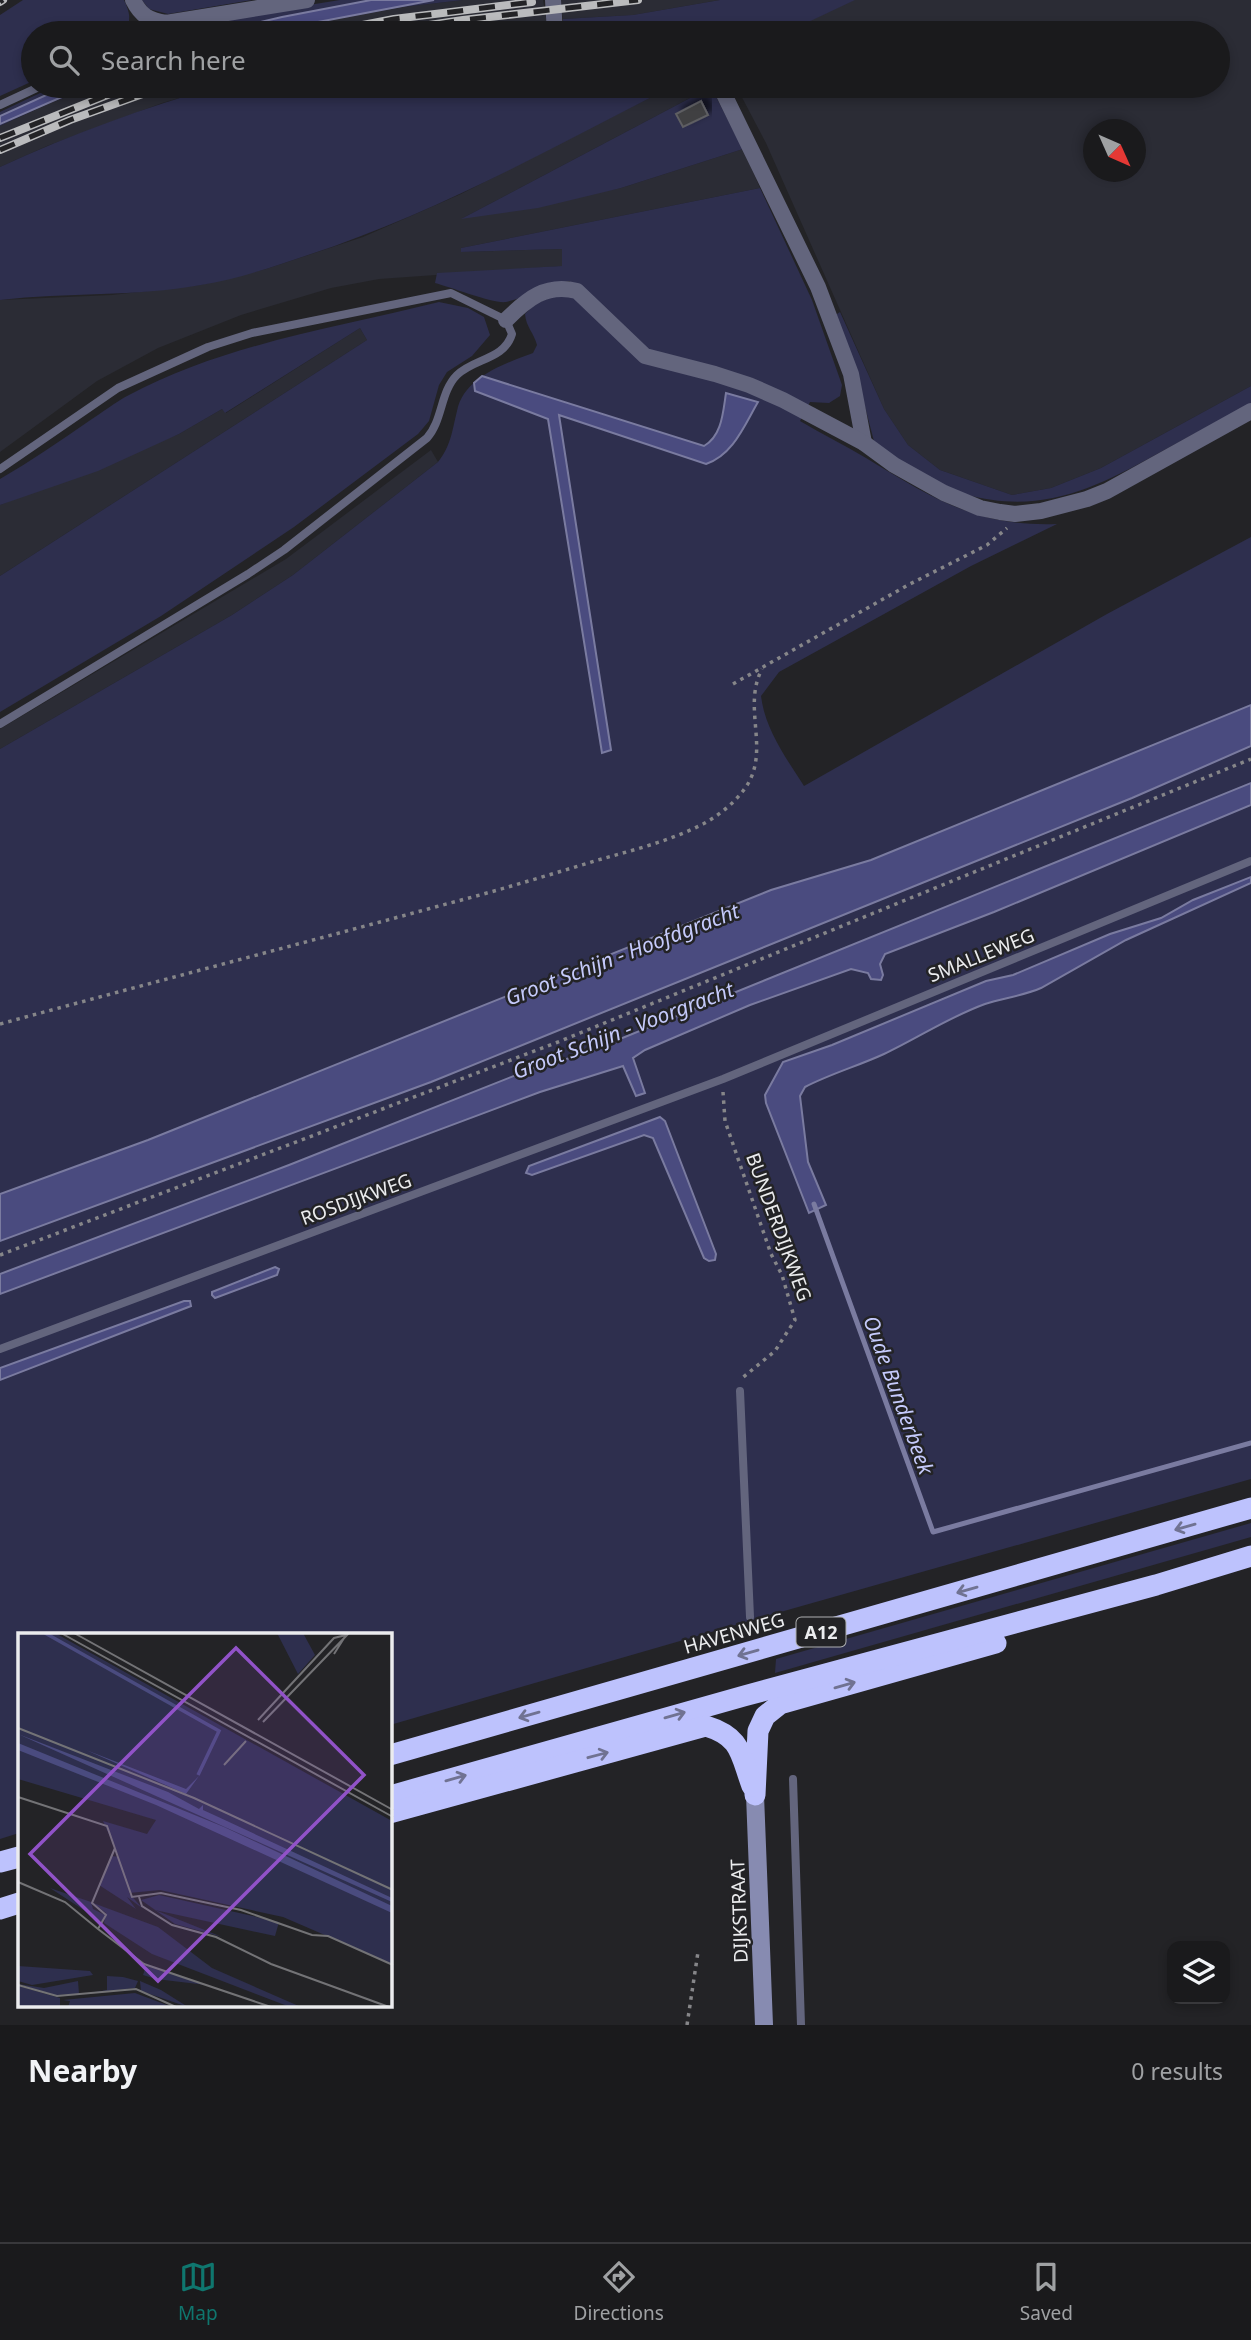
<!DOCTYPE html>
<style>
body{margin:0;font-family:"Noto Sans",sans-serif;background:#232325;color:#f1f3f6}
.controls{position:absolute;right:21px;bottom:21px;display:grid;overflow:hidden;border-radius:14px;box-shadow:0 4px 10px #0003}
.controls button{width:63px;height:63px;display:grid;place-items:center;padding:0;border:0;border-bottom:2px solid #38383b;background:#1a1a1c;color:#f1f3f6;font:35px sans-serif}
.compass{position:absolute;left:1083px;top:119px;width:63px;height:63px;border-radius:50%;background:#1a1a1c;box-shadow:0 4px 10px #0003;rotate:135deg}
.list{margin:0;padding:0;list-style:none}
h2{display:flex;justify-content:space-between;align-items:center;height:91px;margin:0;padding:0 28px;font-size:30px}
h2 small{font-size:23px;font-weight:400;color:#9fa1a3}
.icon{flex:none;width:38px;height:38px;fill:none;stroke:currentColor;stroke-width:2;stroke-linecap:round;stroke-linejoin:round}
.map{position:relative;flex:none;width:1251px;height:2025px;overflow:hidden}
.search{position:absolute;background:#1a1a1c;box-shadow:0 4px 10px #0003;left:21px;right:21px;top:21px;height:77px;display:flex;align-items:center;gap:18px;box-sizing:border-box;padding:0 24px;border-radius:38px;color:#9fa1a3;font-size:26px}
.sheet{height:217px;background:#1a1a1c}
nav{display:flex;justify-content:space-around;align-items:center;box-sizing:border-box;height:98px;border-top:2px solid #38383b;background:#1a1a1c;font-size:19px;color:#9fa1a3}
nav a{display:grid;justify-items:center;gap:4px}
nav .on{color:#0f766e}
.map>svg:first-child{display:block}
</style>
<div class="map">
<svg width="1251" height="2025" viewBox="0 0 1251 2025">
<defs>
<filter id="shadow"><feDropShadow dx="6" dy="-6" stdDeviation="3.5" flood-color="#0009"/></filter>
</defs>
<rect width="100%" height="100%" fill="#232326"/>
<g fill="#2b2c35" fill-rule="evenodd">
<polygon points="463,0 543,0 547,23 467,33 270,33 310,23 403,7"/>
<polygon points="559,0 720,0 633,15 563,19"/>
<path d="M 854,0 L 1251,0 L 1251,386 L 1101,468 L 1051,488 L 1012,495 L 940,470 L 908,445 L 884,409 L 766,143 L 736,86 L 1218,86 L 1218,33 L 783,33 ZM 1094,130 L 1136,130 L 1136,172 L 1094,172 Z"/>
<polygon points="98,86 219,86 162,103 47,146 0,167 0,126 52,102"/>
<polygon points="673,86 711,87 463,218 621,188 743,149 760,188 461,248 462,252 562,249 562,266 379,279 331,288 241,315 158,348 97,381 0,452 0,300 112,295 200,285 266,269 363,237 461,194"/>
<polygon points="360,328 367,340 0,576 0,505 179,434 222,409 226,413"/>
<polygon points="431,450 438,462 293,575 232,615 0,749 0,729 286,559"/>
</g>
<g fill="#2e2f4e">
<path d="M 23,0 L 124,0 C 130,13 132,20 124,33 L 33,33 L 33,81 L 0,96 L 0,15 Z"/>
<polygon points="142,0 252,0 168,14 149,9"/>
<polygon points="340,0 463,0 403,7 310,23 270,33 163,33 222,19"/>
<polygon points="720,0 855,0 785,33 563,33 563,19 633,15"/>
<polygon points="547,23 548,33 467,33"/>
<polygon points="55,86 98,86 52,102 0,126 0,112"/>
<path d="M 219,86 L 673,86 C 554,147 436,213 308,255 C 273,267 237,279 201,285 C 135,297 67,292 0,300 L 0,167 C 71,134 144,108 219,86 Z"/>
<polygon points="711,87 743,149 621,188 538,208 461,219"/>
<path d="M 760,188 L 812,300 L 842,385 L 840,396 L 829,403 L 810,402 L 800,421 C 822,434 844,445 866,458 C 932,498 977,527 1057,524 L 971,566 L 779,672 L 761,696 C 765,729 786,758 804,786 L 1107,614 L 1251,537 L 1251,1479 L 777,1613 L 390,1725 L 390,1635 L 19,1635 L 19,1833 L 0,1839 L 0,749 L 232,615 L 293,575 L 438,462 C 451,446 452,431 457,411 C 464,377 504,364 533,353 L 537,345 C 534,333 526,327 525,314 C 539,298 553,297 572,294 L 570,281 C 545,284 529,297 506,302 C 494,304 450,287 435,283 L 437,273 L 562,266 L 562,249 L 461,252 L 461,248 Z"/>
<path d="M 439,302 L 468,308 L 484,317 L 490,335 L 472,356 L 447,372 L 439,385 L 429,421 L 418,434 L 294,527 L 161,616 L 0,712 L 0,576 L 367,340 L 360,328 L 225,413 L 222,409 L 179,434 L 98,471 L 0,505 L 0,479 C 31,461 60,441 89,421 C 102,413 115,402 129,395 C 225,344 334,328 439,302 Z"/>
<path d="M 840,312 L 884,409 L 908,445 L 940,470 L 1012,495 L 1051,488 L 1101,468 L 1251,386 L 1251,403 C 1220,420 1188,437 1157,454 C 1092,490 1039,515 964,494 C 932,484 904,463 875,445 L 853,361 L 834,316 Z"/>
<polygon points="1251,1523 1251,1537 775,1673 776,1659"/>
</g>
<g fill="#4a4b7f" stroke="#7a7ba0" stroke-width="2">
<polygon points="371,0 434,0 260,33 214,33 282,17"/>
<polygon points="66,86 87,86 0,124 0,116"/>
<path d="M 482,376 L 704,446 C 722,436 723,412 726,393 L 758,402 C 744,426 733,455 706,464 L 559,415 L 611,750 L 602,753 L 548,419 L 475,391 L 474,383 Z"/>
<polygon points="1251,705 1251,746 1132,798 431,1082 0,1241 0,1194 148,1140 771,890 871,860"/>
<polygon points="1251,783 1251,805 994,912 885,954 880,964 883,975 881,980 871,979 868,973 851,969 750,1005 645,1050 633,1058 645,1093 636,1096 623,1066 540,1092 0,1294 0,1274 289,1165 539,1066 578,1056"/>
<path d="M 1251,877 L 1251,883 L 1126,940 L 1041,988 C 1023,996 1003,998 985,1004 C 949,1017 918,1038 884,1054 C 858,1066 830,1074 805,1087 L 800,1096 L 808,1162 L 826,1205 L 809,1213 L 766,1103 L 765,1095 L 783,1062 L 832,1045 L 986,981 L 1013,975 L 1110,934 L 1161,918 L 1193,900 Z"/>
<polygon points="660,1117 665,1121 716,1254 715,1260 709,1261 704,1258 653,1138 644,1135 532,1175 526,1173 529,1166"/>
<polygon points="275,1267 279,1269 277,1275 215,1298 212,1295 212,1292"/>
<polygon points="184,1301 190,1301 191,1306 0,1380 0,1368"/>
</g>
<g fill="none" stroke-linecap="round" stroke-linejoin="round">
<polyline stroke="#7a7ba0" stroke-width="5" points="814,1204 933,1532 1251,1443"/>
</g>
<polygon fill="#3f4043" stroke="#5e5e62" stroke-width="2" filter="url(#shadow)" points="701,101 708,115 683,127 676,114"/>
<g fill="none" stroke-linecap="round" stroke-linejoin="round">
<g stroke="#868689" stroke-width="3.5" stroke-dasharray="3.5 5" stroke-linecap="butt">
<polyline points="733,684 908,585 987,545 1007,528"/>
<path d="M 0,1024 C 150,983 300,944 450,903 C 500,890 549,875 598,860 C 633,850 670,841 703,824 C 718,816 733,804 743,791 C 773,753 741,709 762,669"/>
<polyline points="723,1092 725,1121 771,1254 782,1275 795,1320 775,1351 741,1379"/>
<polyline points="0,1255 558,1042 1251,759"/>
<polyline points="687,2025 698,1952"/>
</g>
<g stroke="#63657d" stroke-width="8">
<polyline points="139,33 150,20"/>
<polyline points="0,105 41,86"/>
<path d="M 0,469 L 118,388 L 208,347 L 252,333 L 451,293 L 506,320 L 512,334 C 504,360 474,358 457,375 C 440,392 443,420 427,438 L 284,550 L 248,574 L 0,724"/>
<polyline points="0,1349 723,1079 1251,861"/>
<polyline points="740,1391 750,1617"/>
<polyline points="793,1779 801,2025"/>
</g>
<g stroke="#63657d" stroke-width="16">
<path d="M 133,0 C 141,16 149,20 166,23 L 307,0"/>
<polyline points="553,0 555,33"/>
<polyline points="720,86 818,287 851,374 864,443"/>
<path d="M 506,320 C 527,299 546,283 577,291 L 645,356 L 715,374 L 749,385 L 783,400 L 864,443 L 894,465 L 944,493 L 980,508 L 1000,512 L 1015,514 L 1041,511 L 1087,499 L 1107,491 L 1251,411"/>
</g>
<polyline stroke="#878bb1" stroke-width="18" points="755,1795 764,2025"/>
<g stroke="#bdc2fd" stroke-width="21">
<polyline points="390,1755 1251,1508"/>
<polyline points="755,1795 758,1731 765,1716 780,1704 996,1643"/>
<polyline points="390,1796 744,1696 1156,1585 1251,1556"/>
<path d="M 390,1813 L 706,1726 C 742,1737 740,1754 752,1786"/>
<polyline points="0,1862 19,1857"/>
<polyline points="0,1909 19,1903"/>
</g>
<g stroke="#babbbd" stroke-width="8">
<g id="rail">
<polyline points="0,2 3,0"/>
<polyline points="321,33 394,19 532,2"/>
<polyline points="375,33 463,20 638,0"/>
<polyline points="0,138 110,94"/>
<polyline points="0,150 70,120 165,86"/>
</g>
</g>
<use href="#rail" stroke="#232326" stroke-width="5" stroke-dasharray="16" stroke-linecap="butt"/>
</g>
<defs><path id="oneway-shaft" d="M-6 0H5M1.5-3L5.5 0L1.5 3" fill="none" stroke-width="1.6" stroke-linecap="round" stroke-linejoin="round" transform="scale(1.75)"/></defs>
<g stroke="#707292">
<use href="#oneway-shaft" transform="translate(1185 1527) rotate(164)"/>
<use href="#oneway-shaft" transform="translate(967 1590) rotate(164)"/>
<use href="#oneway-shaft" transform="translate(748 1653) rotate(164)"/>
<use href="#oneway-shaft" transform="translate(845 1685) rotate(-16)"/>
<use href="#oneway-shaft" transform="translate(529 1715) rotate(164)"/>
<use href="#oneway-shaft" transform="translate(675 1715) rotate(-16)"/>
<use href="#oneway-shaft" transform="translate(598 1755) rotate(-15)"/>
<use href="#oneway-shaft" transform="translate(456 1778) rotate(-16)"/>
</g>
<g text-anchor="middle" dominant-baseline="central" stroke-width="5" stroke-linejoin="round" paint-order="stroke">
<rect fill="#232326" stroke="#afb0b2" stroke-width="2" x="796.5" y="1617.5" width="49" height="29" rx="5"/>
<g font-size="18" font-weight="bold" fill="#ebecee">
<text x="821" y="1632">A12</text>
</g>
<g font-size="19" fill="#ebecee" stroke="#232326">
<text transform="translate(981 955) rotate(-22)">SMALLEWEG</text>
<text transform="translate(356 1199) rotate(-20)">ROSDIJKWEG</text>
<text transform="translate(779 1227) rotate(70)">BUNDERDIJKWEG</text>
<text transform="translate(734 1633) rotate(-16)">HAVENWEG</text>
<text transform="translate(739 1911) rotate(-92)">DIJKSTRAAT</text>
</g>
<g font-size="21" font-style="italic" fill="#c5cafb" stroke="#232326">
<text transform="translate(622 954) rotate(-21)">Groot Schijn - Hoofdgracht</text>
<text transform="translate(623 1030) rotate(-21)">Groot Schijn - Voorgracht</text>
<text transform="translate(899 1395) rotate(70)">Oude Bunderbeek</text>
</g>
</g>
<g transform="translate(18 1633)">
<rect width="374" height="374" fill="#232326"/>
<path d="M 0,0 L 37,0 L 374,188 L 374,331 L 265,284 L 142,257 L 111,260 L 124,275 L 109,264 L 118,276 L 81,252 L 94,223 L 101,224 L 85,188 L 129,201 L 138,187 L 0,146 ZM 259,0 L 285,0 L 297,22 L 280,41 ZM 32,255 L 73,269 L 75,276 L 87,282 L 84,289 ZM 141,262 L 261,289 L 257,303 L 137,277 L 204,304 L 157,291 L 123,267 ZM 75,270 L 140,294 L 194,335 L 283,374 L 272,374 L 134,321 L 86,290 L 88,280 ZM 0,333 L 72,338 L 75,342 L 14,352 L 0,348 ZM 128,333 L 188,352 L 138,346 L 125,342 ZM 89,343 L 105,344 L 120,348 L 117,355 L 73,360 L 89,357 ZM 60,348 L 61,361 L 37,362 L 0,351 L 26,355 ZM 122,348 L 143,357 L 170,374 L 123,358 ZM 0,353 L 42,365 L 42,374 L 0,374 ZM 117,360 L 154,374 L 50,374 L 52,368 L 45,367 Z" fill="#2e2f4e"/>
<path d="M 0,101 L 150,159 L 181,176 L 185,172 L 185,177 L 196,182 L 374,265 L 374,269 ZM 0,110 L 206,194 L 374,273 L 374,280 L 138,172 L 0,117 ZM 68,117 L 168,156 L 181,143 L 168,161 Z" fill="#4a4b7f"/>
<path fill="none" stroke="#4a4b7f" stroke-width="3.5" d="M 27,0 L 201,98 L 180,142"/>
<path fill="none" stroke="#737376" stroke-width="2" d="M 43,0 L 375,184M 56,0 L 375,177M 316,21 L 328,2M 240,87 L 316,5 L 328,2M 245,89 L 331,0M 0,95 L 176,165 L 375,257M 206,132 L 228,108M 0,164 L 89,193 L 114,264 L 143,260 L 223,277 L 294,302 L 310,303 L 375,332M 97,215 L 74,270 L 88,282 L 80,296 L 126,331 L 253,374M 0,249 L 47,269 L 80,296M 121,264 L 124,273 L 154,292 L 198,304 L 253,331 L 371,374M 0,352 L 39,363 L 118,356 L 158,374"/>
<path fill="#9152c8" fill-opacity="0.15" stroke="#9152c8" stroke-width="3.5" d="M 218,15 L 346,142 L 140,348 L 12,221 Z"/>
<rect width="374" height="374" fill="none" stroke="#ebecee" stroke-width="3.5"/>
</g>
</svg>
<div class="controls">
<button><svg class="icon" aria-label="layers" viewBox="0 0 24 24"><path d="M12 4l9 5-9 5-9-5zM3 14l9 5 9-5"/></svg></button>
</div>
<svg class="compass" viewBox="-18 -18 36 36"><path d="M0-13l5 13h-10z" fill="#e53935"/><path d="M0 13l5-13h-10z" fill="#9fa1a3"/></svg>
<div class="search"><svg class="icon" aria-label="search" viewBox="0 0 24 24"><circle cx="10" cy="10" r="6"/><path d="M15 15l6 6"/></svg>Search here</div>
</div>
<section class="sheet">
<h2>Nearby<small>0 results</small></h2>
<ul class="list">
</ul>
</section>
<nav>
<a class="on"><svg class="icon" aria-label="map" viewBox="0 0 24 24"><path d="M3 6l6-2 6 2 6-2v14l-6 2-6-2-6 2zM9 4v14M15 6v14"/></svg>Map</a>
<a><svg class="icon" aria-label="directions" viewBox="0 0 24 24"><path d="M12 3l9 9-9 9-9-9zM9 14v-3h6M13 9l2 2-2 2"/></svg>Directions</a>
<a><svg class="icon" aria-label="saved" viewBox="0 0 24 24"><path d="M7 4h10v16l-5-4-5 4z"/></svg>Saved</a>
</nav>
